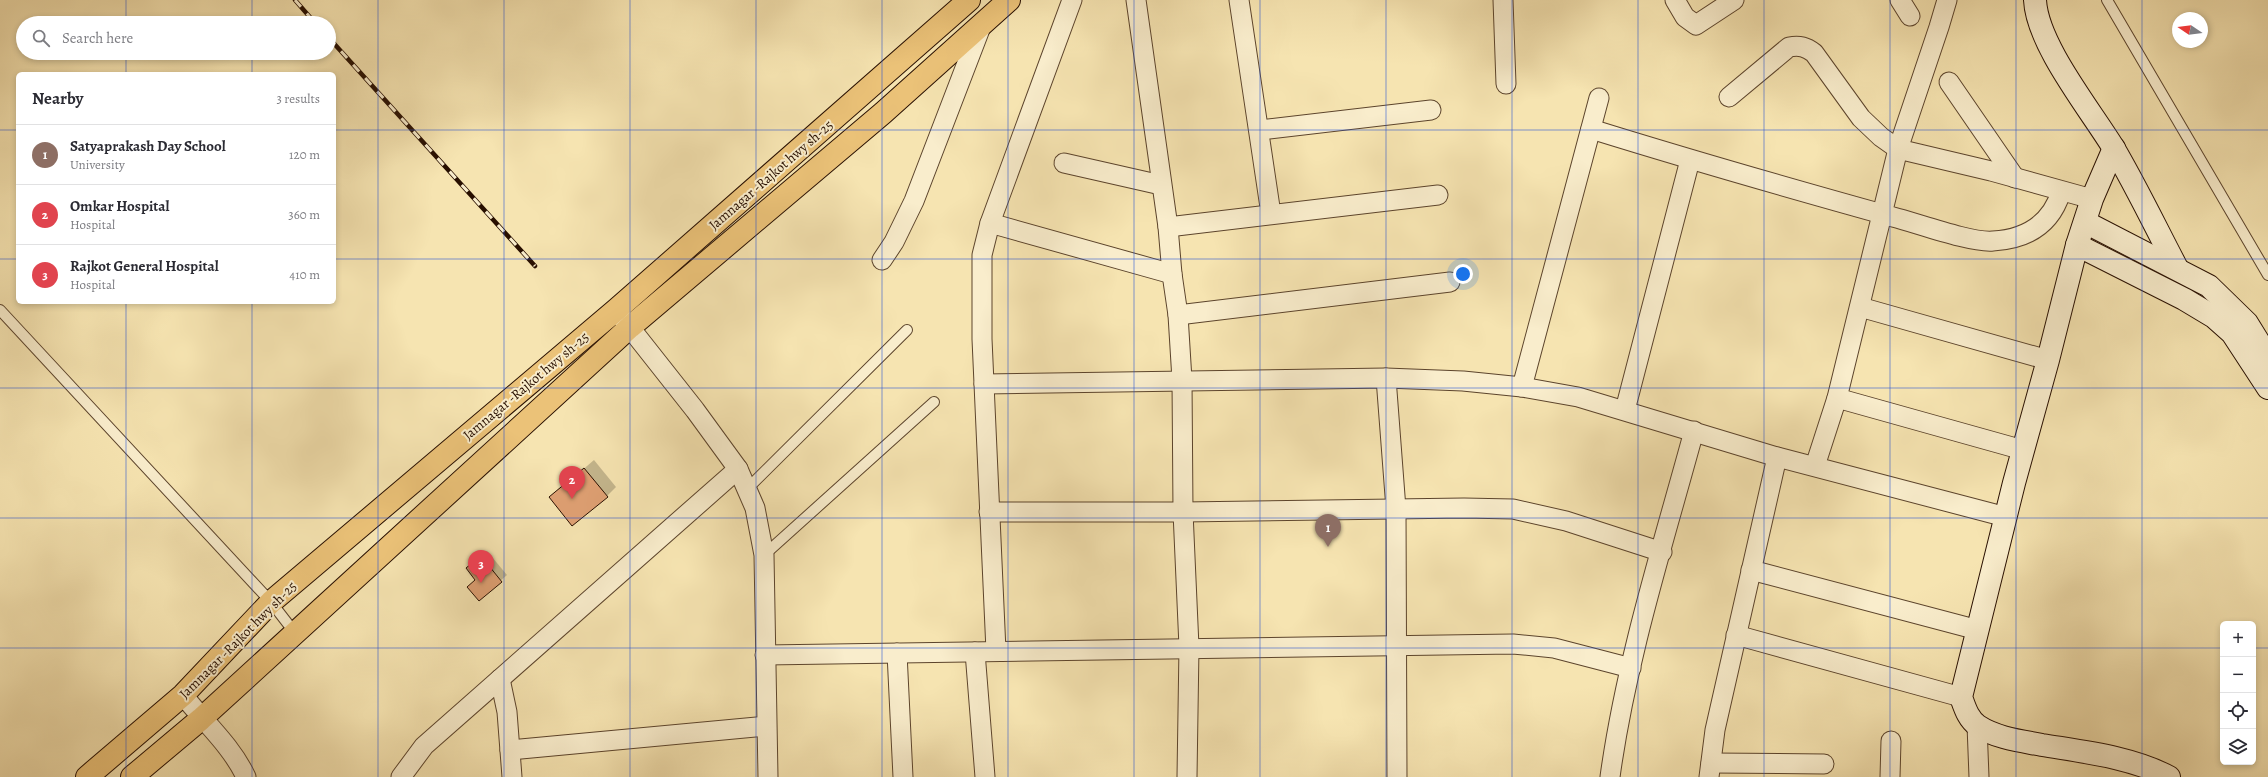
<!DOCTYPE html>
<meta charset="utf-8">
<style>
body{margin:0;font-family:Alegreya,serif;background:#f2f2f3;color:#2b2b33}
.controls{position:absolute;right:12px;bottom:12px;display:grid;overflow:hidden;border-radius:6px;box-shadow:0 2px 6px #0003}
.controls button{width:36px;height:36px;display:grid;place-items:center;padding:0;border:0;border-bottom:1px solid #e1e1e2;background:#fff;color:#2b2b33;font:20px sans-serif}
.compass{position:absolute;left:2172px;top:12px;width:36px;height:36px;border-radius:50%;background:#fff;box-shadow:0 2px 6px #0003;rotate:283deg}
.you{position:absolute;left:1463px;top:274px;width:14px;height:14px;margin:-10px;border:3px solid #fff;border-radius:50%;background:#1a73e8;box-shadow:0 0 0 6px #1a73e833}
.badge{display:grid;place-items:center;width:26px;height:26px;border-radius:50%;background:#1a73e8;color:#fff;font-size:13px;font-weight:700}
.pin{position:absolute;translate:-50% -33px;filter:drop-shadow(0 1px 2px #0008)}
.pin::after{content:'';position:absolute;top:21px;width:14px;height:12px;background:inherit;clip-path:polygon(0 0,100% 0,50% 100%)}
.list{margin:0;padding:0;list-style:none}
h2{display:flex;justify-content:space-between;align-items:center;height:52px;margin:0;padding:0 16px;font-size:17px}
h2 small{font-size:13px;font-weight:400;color:#7c7c81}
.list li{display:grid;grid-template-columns:26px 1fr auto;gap:12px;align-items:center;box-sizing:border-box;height:60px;padding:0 16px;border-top:1px solid #e1e1e2}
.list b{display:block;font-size:15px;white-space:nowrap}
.list p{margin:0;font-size:13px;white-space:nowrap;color:#7c7c81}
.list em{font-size:13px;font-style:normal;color:#7c7c81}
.icon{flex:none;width:22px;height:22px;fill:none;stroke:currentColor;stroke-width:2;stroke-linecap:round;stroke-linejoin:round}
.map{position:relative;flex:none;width:2268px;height:777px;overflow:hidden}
.search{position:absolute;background:#fff;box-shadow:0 2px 6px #0003;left:16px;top:16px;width:320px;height:44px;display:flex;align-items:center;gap:10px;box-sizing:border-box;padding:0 14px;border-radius:22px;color:#7c7c81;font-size:15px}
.panel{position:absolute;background:#fff;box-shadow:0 2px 6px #0003;left:16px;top:72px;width:320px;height:232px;border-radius:6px}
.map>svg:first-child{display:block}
</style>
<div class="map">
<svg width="2268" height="777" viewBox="0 0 2268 777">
<rect width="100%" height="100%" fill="#f6e4b1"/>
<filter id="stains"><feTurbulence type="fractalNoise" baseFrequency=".005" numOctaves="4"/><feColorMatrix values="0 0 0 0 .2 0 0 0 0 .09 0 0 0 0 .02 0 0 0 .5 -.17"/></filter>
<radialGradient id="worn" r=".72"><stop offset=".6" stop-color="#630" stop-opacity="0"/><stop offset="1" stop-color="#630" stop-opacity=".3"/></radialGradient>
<g fill="#0003">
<polygon points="594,460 616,487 607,496 551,497"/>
<polygon points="487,551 507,575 479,600 473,563"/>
</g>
<g fill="#e0a174" stroke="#280f00">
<polygon points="584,468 608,497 572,526 549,497"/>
<polygon points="481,556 502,582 479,601 467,587 475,580 466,568"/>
</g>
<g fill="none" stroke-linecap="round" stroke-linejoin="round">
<g stroke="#5c442c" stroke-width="12">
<g id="service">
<polyline points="2107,0 2268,275"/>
<polyline points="0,310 271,602 295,633"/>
<polyline points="747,489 907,330"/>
<polyline points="764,555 934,402"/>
</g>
</g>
<g stroke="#5c442c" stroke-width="21">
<g id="minor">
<polyline points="1136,0 1168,227 1172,274 1178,315 1182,380 1183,512 1189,647 1187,777"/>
<polyline points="1239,0 1271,214"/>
<polyline points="1503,0 1506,84"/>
<polyline points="1675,0 1685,17 1696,25 1734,0"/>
<polyline points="1900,0 1910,16"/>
<polyline points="1949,82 2015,178"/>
<path d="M 1729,97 L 1789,47 C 1800,45 1806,47 1814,53 L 1861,118 L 1881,137 L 1898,149 L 1991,171 L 2092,199"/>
<path d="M 1591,129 C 1691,160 1792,189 1893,217 C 1917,223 1971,243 1993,241 C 2027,239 2051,224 2061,192"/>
<polyline points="1260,130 1431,110"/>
<polyline points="1064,163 1161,185"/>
<polyline points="990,223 1172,274"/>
<polyline points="1168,227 1438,195"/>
<polyline points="882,260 894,242 914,201 982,24"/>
<polyline points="1860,307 2048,360"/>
<polyline points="620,315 695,410 738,469 755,508 764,555 768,777"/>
<polyline points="1178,315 1450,282"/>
<polyline points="1386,378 1396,509 1397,777"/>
<polyline points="984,384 1386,378 1463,381 1522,387 1578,397 1777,457 2006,517"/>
<polyline points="1522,387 1599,98"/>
<polyline points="1837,398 2023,450"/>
<polyline points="1625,410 1690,160"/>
<polyline points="1815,466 1837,398 1898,149 1939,27 1947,0"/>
<polyline points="989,512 1183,512 1464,508 1513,509 1566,521 1662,552"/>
<polyline points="1751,570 1978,630"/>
<polyline points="1736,635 1961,697"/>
<polyline points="996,651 982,339 982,255 990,223 1072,0"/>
<polyline points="975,652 985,777"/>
<polyline points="897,653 903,777"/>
<polyline points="765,655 1513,644 1554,648 1631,668"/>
<polyline points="500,679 507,712 512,777"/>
<path d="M 183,695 C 204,722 231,745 246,777"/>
<polyline points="1977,725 1979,777"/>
<polyline points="510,750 766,726"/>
<polyline points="1711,763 1824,764"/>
<polyline points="401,777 424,746 738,469"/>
<path d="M 1610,777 C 1626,660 1663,545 1694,431"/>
<polyline points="1709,777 1715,730 1777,457"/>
<polyline points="1890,777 1891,741"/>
</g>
</g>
<g stroke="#280f00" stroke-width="24">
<g id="secondary">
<path d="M 2035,0 C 2037,44 2089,108 2113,147 C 2136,186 2156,228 2177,268"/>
<path d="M 2114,148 L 2092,199 L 2077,245 L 2048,360 L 2014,483 L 1961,697 C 1965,708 1968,719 1978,726 C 1996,738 2021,741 2042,745 C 2084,752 2131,757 2169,777"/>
<polyline points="2085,222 2209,286 2247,323 2268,357"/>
<polyline points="2077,245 2184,299 2214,317 2232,333 2268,388"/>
</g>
</g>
<g stroke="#280f00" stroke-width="24">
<g id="primary">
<polyline points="87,777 183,695 271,602 616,310 969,0"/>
<polyline points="132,777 201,719 630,327 883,113 1009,0"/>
</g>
</g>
<use href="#service" stroke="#f9edcc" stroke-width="10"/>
<use href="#minor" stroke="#f9edcc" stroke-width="19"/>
<use href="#secondary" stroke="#f9edcc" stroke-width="22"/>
<use href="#primary" stroke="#ebc278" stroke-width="22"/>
<g stroke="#280f00" stroke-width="4.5">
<g id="rail">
<polyline points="295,0 315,23"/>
<polyline points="329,38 535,266"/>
</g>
</g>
<use href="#rail" stroke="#f9edcc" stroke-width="3" stroke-dasharray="9" stroke-linecap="butt"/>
</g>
<path fill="none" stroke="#1d4ed8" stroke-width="1" stroke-opacity="0.55" d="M 126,0 L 126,23M 252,0 L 252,23M 378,0 L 378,777M 504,0 L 504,777M 630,0 L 630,777M 756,0 L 756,777M 882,0 L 882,777M 1008,0 L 1008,777M 1134,0 L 1134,777M 1260,0 L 1260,777M 1386,0 L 1386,777M 1512,0 L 1512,777M 1638,0 L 1638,777M 1764,0 L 1764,777M 1890,0 L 1890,777M 2016,0 L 2016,777M 2142,0 L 2142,777M 126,53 L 126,74M 252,53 L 252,74M 0,130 L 18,130M 334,130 L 2268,130M 0,259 L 18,259M 334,259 L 2268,259M 126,302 L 126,777M 252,302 L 252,777M 0,388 L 2268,388M 0,518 L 2268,518M 0,648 L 2223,648M 2253,648 L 2268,648"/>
<g text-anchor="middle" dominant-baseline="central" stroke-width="4" stroke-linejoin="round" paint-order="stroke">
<g font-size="14" fill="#280f00" stroke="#f9edcc">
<text transform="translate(771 175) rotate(-41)">Jamnagar -Rajkot hwy sh-25</text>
<text transform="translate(526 386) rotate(-40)">Jamnagar -Rajkot hwy sh-25</text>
<text transform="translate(238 640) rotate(-45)">Jamnagar -Rajkot hwy sh-25</text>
</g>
</g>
<rect width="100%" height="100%" filter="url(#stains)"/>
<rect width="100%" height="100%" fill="url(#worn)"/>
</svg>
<div class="controls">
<button>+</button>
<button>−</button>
<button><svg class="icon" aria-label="locate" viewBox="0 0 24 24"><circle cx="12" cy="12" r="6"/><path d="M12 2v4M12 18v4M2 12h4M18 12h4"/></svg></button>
<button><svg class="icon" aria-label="layers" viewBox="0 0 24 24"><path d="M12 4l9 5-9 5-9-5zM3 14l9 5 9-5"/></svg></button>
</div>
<svg class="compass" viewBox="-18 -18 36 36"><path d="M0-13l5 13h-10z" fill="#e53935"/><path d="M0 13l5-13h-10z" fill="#7c7c81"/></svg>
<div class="you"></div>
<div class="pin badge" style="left:1328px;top:547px;background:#8d6e63">1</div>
<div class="pin badge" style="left:572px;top:499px;background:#e0444e">2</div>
<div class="pin badge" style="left:481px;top:583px;background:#e0444e">3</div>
<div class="search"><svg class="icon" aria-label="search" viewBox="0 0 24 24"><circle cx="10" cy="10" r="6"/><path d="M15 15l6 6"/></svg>Search here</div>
<section class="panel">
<h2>Nearby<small>3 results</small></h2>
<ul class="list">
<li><span class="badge" style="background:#8d6e63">1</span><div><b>Satyaprakash Day School</b><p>University</p></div><em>120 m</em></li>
<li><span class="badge" style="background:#e0444e">2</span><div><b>Omkar Hospital</b><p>Hospital</p></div><em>360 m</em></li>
<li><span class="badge" style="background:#e0444e">3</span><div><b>Rajkot General Hospital</b><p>Hospital</p></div><em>410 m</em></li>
</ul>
</section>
</div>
